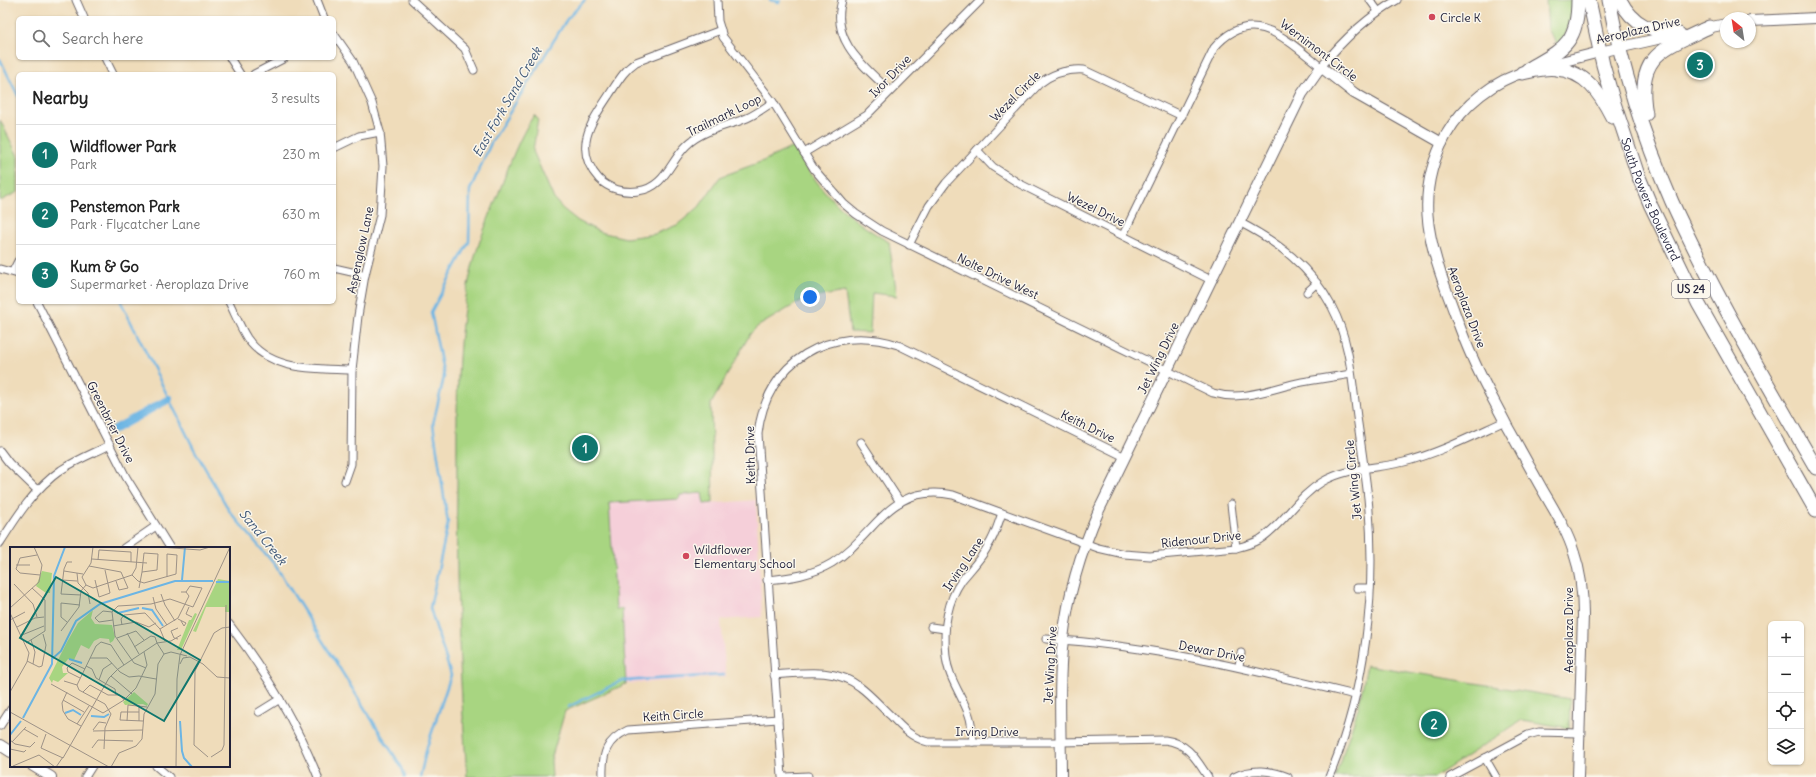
<!DOCTYPE html>
<meta charset="utf-8">
<style>
body{margin:0;font-family:Delius,sans-serif;background:#f2f2f2;color:#222}
.controls{position:absolute;right:12px;bottom:12px;display:grid;overflow:hidden;border-radius:6px;box-shadow:0 1px 3px #0004}
.controls button{width:36px;height:36px;display:grid;place-items:center;padding:0;border:0;border-bottom:1px solid #e0e0e0;background:#fff;color:#222;font:20px sans-serif}
.compass{position:absolute;left:1720px;top:12px;width:36px;height:36px;border-radius:50%;background:#fff;box-shadow:0 1px 3px #0004;rotate:330deg}
.you{position:absolute;left:810px;top:297px;width:14px;height:14px;margin:-10px;border:3px solid #fff;border-radius:50%;background:#1a73e8;box-shadow:0 0 0 6px #1a73e833}
.badge{display:grid;place-items:center;width:26px;height:26px;border-radius:50%;background:#0f766e;color:#fff;font-size:13px;font-weight:700}
.pin{position:absolute;translate:-50% -50%;border:2px solid #fff;box-shadow:0 1px 4px #0006}
.list{margin:0;padding:0;list-style:none}
h2{display:flex;justify-content:space-between;align-items:center;height:52px;margin:0;padding:0 16px;font-size:17px}
h2 small{font-size:13px;font-weight:400;color:#767676}
.list li{display:grid;grid-template-columns:26px 1fr auto;gap:12px;align-items:center;box-sizing:border-box;height:60px;padding:0 16px;border-top:1px solid #e0e0e0}
.list b{display:block;font-size:15px;white-space:nowrap}
.list p{margin:0;font-size:13px;white-space:nowrap;color:#767676}
.list em{font-size:13px;font-style:normal;color:#767676}
.icon{flex:none;width:22px;height:22px;fill:none;stroke:currentColor;stroke-width:2;stroke-linecap:round;stroke-linejoin:round}
.map{position:relative;flex:none;width:1816px;height:777px;overflow:hidden}
.search{position:absolute;background:#fff;box-shadow:0 1px 3px #0004;left:16px;top:16px;width:320px;height:44px;display:flex;align-items:center;gap:10px;box-sizing:border-box;padding:0 14px;border-radius:6px;color:#767676;font-size:15px}
.panel{position:absolute;background:#fff;box-shadow:0 1px 3px #0004;left:16px;top:72px;width:320px;height:232px;border-radius:6px}
.map>svg:first-child{display:block}
</style>
<div class="map">
<svg width="1816" height="777" viewBox="0 0 1816 777">
<rect width="100%" height="100%" fill="#fbf7ec"/>
<filter id="ink" filterUnits="userSpaceOnUse"><feTurbulence type="fractalNoise" baseFrequency=".025" numOctaves="2"/><feDisplacementMap in="SourceGraphic" scale="8" xChannelSelector="R" yChannelSelector="G"/><feConvolveMatrix kernelMatrix="1 2 1 2 8 2 1 2 1" color-interpolation-filters="sRGB"/></filter>
<filter id="wash" filterUnits="userSpaceOnUse"><feTurbulence type="fractalNoise" baseFrequency=".012" numOctaves="4" result="noise"/><feDisplacementMap in="SourceGraphic" scale="16" xChannelSelector="R" yChannelSelector="G"/><feGaussianBlur stdDeviation="0.9" result="paint"/><feColorMatrix in="noise" values="0 0 0 0 0 0 0 0 0 0 0 0 0 0 0 0 0 1.4 0 .05"/><feComposite in="paint" operator="in"/></filter>
<g filter="url(#wash)">
<rect width="100%" height="100%" fill="#efdcba"/>
<polygon fill="#f5cfd9" points="702,493 704,504 756,500 762,617 721,620 726,677 626,684 622,609 616,609 609,503 678,499 680,495"/>
<g fill="#a8d581" stroke="#657c5e">
<polygon points="1546,0 1578,0 1560,50 1548,29"/>
<path d="M 534,115 L 538,119 L 533,151 L 554,199 L 563,209 L 578,221 L 600,232 L 626,238 L 655,234 L 677,225 L 699,207 L 720,177 L 763,161 L 793,147 C 821,192 842,215 889,242 L 897,296 L 872,293 L 870,333 L 850,332 L 845,292 L 804,299 L 757,327 L 750,334 L 711,404 L 713,503 L 704,504 L 702,493 L 680,495 L 679,499 L 609,503 L 616,609 L 622,609 L 626,684 L 565,711 L 551,760 L 552,777 L 467,777 C 460,680 455,583 457,485 C 457,416 455,344 470,276 C 476,247 488,220 499,192 C 509,166 518,139 534,115 Z"/>
<polygon points="0,120 18,156 18,192 0,201"/>
<polygon points="1367,665 1570,699 1569,728 1522,720 1435,777 1335,777 1358,709"/>
</g>
<g fill="none" stroke-linecap="round" stroke-linejoin="round">
<g stroke="#6cb5e4" stroke-width="2.5">
<polyline points="770,0 779,2 780,0"/>
<polyline points="0,59 18,96"/>
<polyline points="121,302 194,449 230,512 275,565 402,768 405,777"/>
<polyline points="568,707 621,681 724,675"/>
<polyline points="420,777 427,747 451,675 430,608 448,523 433,424 444,377 431,312 469,242 470,190 491,143 567,19 585,0"/>
</g>
<polyline stroke="#6cb5e4" stroke-width="8" points="113,430 169,399"/>
</g>
</g>
<g filter="url(#ink)">
<g fill="none" stroke-linecap="round" stroke-linejoin="round">
<g stroke="#6a6367" stroke-width="9">
<g id="street">
<polyline points="76,0 84,18"/>
<polyline points="317,0 324,18"/>
<polyline points="412,0 465,49 474,70"/>
<path d="M 717,0 L 718,21 L 723,37 L 773,102 L 814,169 L 844,204 L 856,214 L 882,231 L 1213,393 C 1244,402 1272,388 1302,382 C 1318,379 1335,377 1351,374"/>
<path d="M 842,0 C 830,41 864,66 890,91"/>
<polyline points="1370,0 1378,11"/>
<path d="M 721,30 L 636,62 C 624,70 617,83 609,95 C 591,122 572,149 599,179 C 609,189 624,193 638,191 C 665,188 670,161 687,145 C 702,130 728,126 747,118 C 756,114 764,108 773,102"/>
<polyline points="334,34 353,61 372,103 380,132 383,166 380,215 365,275 358,316 352,370 351,464 345,481"/>
<polyline points="105,58 113,74"/>
<polyline points="230,58 240,74"/>
<polyline points="254,74 285,58"/>
<polyline points="334,148 359,136 380,132"/>
<polyline points="977,150 993,167 1020,184 1211,280"/>
<polyline points="804,153 867,115 981,0"/>
<path d="M 1239,222 C 1278,242 1311,267 1332,307 C 1350,341 1352,380 1357,417 C 1361,444 1365,471 1368,498 C 1377,592 1366,690 1329,777"/>
<path d="M 1123,235 L 1214,48 C 1252,3 1287,40 1321,67 C 1342,41 1367,17 1397,0"/>
<path d="M 909,245 L 929,206 L 946,183 L 1039,84 C 1053,73 1067,69 1084,70 L 1182,116"/>
<polyline points="334,268 365,275"/>
<polyline points="0,269 18,274"/>
<polyline points="13,271 18,261"/>
<polyline points="1307,292 1317,283"/>
<polyline points="37,302 126,477 170,548"/>
<path d="M 229,302 C 235,314 240,327 247,338 C 270,372 316,368 352,370"/>
<polyline points="861,442 900,502"/>
<polyline points="0,451 9,463 37,490"/>
<polyline points="1231,504 1236,548"/>
<path d="M 0,543 C 17,516 34,489 61,470 C 76,460 94,453 110,445"/>
<polyline points="124,548 156,526"/>
<path d="M 767,580 C 790,578 812,575 832,563 C 877,535 888,482 953,495 L 1098,548 L 1124,554 L 1150,556 L 1236,548 C 1244,546 1252,544 1259,540 C 1283,525 1297,497 1322,482 C 1347,467 1376,469 1404,462 C 1439,453 1472,436 1505,421"/>
<polyline points="1357,588 1370,588"/>
<path d="M 229,624 C 265,671 296,722 318,777"/>
<polyline points="931,627 945,629"/>
<path d="M 1046,639 C 1151,645 1253,670 1355,695"/>
<polyline points="1239,666 1241,653"/>
<path d="M 774,675 C 803,673 835,667 860,687 C 871,695 881,707 891,716 C 902,728 912,738 928,742 L 1061,742 L 1165,740 C 1188,743 1196,759 1208,777"/>
<polyline points="259,712 280,699"/>
<polyline points="0,726 11,709"/>
<path d="M 973,742 C 972,733 972,723 969,715 C 962,695 948,678 946,656 C 943,629 946,603 962,580 C 971,569 981,559 988,546 C 995,536 998,524 1002,513"/>
<polyline points="1485,758 1496,777"/>
<polyline points="156,766 169,777"/>
<polyline points="85,777 92,766"/>
<path d="M 603,777 C 602,754 606,740 628,730 L 778,719"/>
<path d="M 782,777 L 758,434 C 766,361 830,323 898,345 L 1125,457"/>
<polyline points="786,777 808,776"/>
<path d="M 1234,777 C 1251,768 1271,770 1288,777"/>
<polyline points="1450,777 1528,735 1539,732 1578,733"/>
</g>
</g>
<g stroke="#6a6367" stroke-width="12">
<g id="secondary">
<polyline points="1750,21 1816,18"/>
<polyline points="1702,29 1726,24"/>
<polyline points="1545,66 1600,52 1675,35"/>
<path d="M 1528,71 C 1494,80 1463,105 1446,135 C 1415,192 1427,238 1448,295 C 1456,316 1463,338 1473,359 C 1483,382 1496,404 1507,426 C 1519,447 1530,468 1542,489 C 1554,510 1567,530 1574,553 C 1581,573 1583,594 1583,615 L 1578,777"/>
<polyline points="0,745 11,752"/>
<polyline points="33,766 51,777"/>
<path d="M 1061,777 C 1061,731 1058,685 1063,639 C 1068,594 1081,551 1099,510 L 1302,94 L 1321,67 L 1354,93 L 1442,143"/>
</g>
</g>
<g stroke="#6a6367" stroke-width="15">
<g id="highway">
<path id="s1" d="M 1589,0 L 1603,65 L 1614,103 L 1638,175 L 1651,206 L 1698,303 L 1816,511"/>
<path d="M 1609,0 C 1622,69 1644,138 1672,202 C 1714,294 1766,381 1816,468"/>
<path d="M 1620,0 C 1634,27 1651,30 1679,34"/>
<path d="M 1527,70 C 1562,49 1578,45 1578,0"/>
<path d="M 1522,73 C 1533,71 1546,67 1556,69 C 1585,71 1600,93 1612,117"/>
<path d="M 1646,114 C 1635,55 1663,49 1709,27"/>
</g>
</g>
<use href="#street" stroke="#fff" stroke-width="7"/>
<use href="#secondary" stroke="#fff" stroke-width="10"/>
<use href="#highway" stroke="#fff" stroke-width="13"/>
</g>
</g>
<g fill="#d1495b" stroke="#fbf7ec" stroke-width="1.5">
<circle cx="1432" cy="17" r="4"/>
<circle cx="686" cy="556" r="4"/>
</g>
<g text-anchor="middle" dominant-baseline="central" stroke-width="3" stroke-linejoin="round" paint-order="stroke">
<rect fill="#fbf7ec" stroke="#636270" stroke-width="1" x="1672" y="280" width="38" height="18" rx="3"/>
<g font-size="11" font-weight="bold" fill="#22223b">
<text x="1691" y="289">US 24</text>
</g>
<g font-size="12" fill="#22223b" stroke="#fbf7ec" text-anchor="start">
<text x="1440" y="17">Circle K</text>
<text x="694" y="549">Wildflower<tspan x="694" dy="14">Elementary School</tspan></text>
</g>
<g font-size="12" fill="#22223b" stroke="#fbf7ec">
<text transform="translate(1638 30) rotate(-13)">Aeroplaza Drive</text>
<text transform="translate(1319 50) rotate(37)">Wernimont Circle</text>
<text transform="translate(890 76) rotate(-46)">Ivor Drive</text>
<text transform="translate(1015 96) rotate(-45)">Wezel Circle</text>
<text transform="translate(724 115) rotate(-26)">Trailmark Loop</text>
<text stroke="none"><textPath href="#s1" startOffset="209">South Powers Boulevard</textPath></text>
<text transform="translate(1096 209) rotate(26)">Wezel Drive</text>
<text transform="translate(360 250) rotate(-78)">Aspenglow Lane</text>
<text transform="translate(998 276) rotate(26)">Nolte Drive West</text>
<text transform="translate(1467 307) rotate(69)">Aeroplaza Drive</text>
<text transform="translate(1158 358) rotate(-64)">Jet Wing Drive</text>
<text transform="translate(111 422) rotate(63)">Greenbrier Drive</text>
<text transform="translate(1088 426) rotate(26)">Keith Drive</text>
<text transform="translate(750 455) rotate(-91)">Keith Drive</text>
<text transform="translate(1353 480) rotate(-96)">Jet Wing Circle</text>
<text transform="translate(1201 539) rotate(-6)">Ridenour Drive</text>
<text transform="translate(963 564) rotate(-56)">Irving Lane</text>
<text transform="translate(1568 630) rotate(-90)">Aeroplaza Drive</text>
<text transform="translate(1212 651) rotate(11)">Dewar Drive</text>
<text transform="translate(1050 665) rotate(-87)">Jet Wing Drive</text>
<text transform="translate(673 715) rotate(-4)">Keith Circle</text>
<text x="987" y="731">Irving Drive</text>
</g>
<g font-size="13" font-style="italic" fill="#3c5576" stroke="#fbf7ec">
<text transform="translate(507 102) rotate(-60)">East Fork Sand Creek</text>
<text transform="translate(263 537) rotate(51)">Sand Creek</text>
</g>
</g>
<g transform="translate(10 547)">
<rect width="220" height="220" fill="#efdcba"/>
<path d="M 32,24 L 42,26 L 40,46 L 36,46 L 34,50 L 36,46 L 26,39 ZM 208,32 L 220,34 L 220,65 L 215,65 L 215,60 L 196,60 L 186,85 L 183,84 ZM 83,63 L 81,71 L 85,77 L 102,78 L 105,90 L 103,94 L 100,96 L 99,92 L 90,91 L 84,94 L 79,102 L 71,98 L 64,113 L 58,112 L 52,120 L 53,126 L 58,126 L 48,135 L 43,133 L 42,136 L 39,131 L 57,95 L 68,76 ZM 185,66 L 187,67 L 171,103 L 167,103 L 179,73 L 181,73 ZM 124,145 L 138,157 L 137,159 L 133,157 L 115,158 L 113,155 Z" fill="#a8d581"/>
<path fill="none" stroke="#6cb5e4" stroke-width="2" d="M 172,33 L 175,0M 206,35 L 220,35M 132,61 L 142,63 L 153,79M 104,63 L 108,66 L 129,61M 42,112 L 51,104 L 66,74 L 90,57 L 165,34 L 203,34M 59,112 L 72,116M 55,166 L 63,163 L 71,168M 81,169 L 94,170 L 99,167M 13,171 L 42,117 L 44,29 L 55,0M 170,174 L 172,204 L 174,211 L 182,220M 0,188 L 11,174"/>
<path fill="none" stroke="#9d9287" stroke-width="1" d="M 83,0 L 81,16 L 72,30 L 76,38 L 83,41 L 122,28 L 126,21 L 128,0M 149,0 L 190,3 L 200,0M 134,6 L 148,7 L 147,23 L 132,25 ZM 27,8 L 10,11 L 6,22 L 10,26 L 30,28M 82,12 L 137,16M 88,13 L 89,3 L 121,5 L 121,15M 62,15 L 57,15 L 54,22 L 51,47 L 71,48M 6,18 L 20,18M 79,19 L 111,25 L 118,41 L 109,43 L 106,34M 54,24 L 73,27M 67,26 L 68,36 L 78,46 L 80,57M 122,28 L 128,34 L 134,36 L 166,27 L 167,8 L 157,7 L 157,30M 52,33 L 67,34M 85,33 L 89,50 L 100,46 L 95,23M 4,37 L 23,57 L 27,70M 129,41 L 132,25M 151,47 L 155,58 L 165,74M 143,50 L 146,62 L 157,78M 179,60 L 176,67 L 182,70M 0,61 L 29,35 L 32,18 L 24,0M 102,65 L 108,59 L 141,57 L 160,52 L 183,60 L 192,41 L 180,39 L 176,45M 102,65 L 105,89 L 124,116 L 136,121M 102,65 L 93,64 L 85,71 L 89,75 L 103,73M 0,66 L 19,106 L 17,115 L 0,145M 168,72 L 176,76 L 174,79 L 171,74M 0,73 L 15,65M 57,75 L 51,70 L 51,56 L 70,58M 112,78 L 111,72 L 114,68 L 135,66 L 150,82 L 155,94M 103,79 L 126,75 L 139,80 L 146,76M 7,80 L 25,71 L 34,70M 150,82 L 168,71 L 179,49 L 176,45 L 171,45M 51,84 L 69,60 L 71,44 L 76,38M 117,86 L 129,107M 12,88 L 34,79M 107,91 L 126,84 L 134,93M 168,92 L 164,91 L 161,84 L 168,81M 21,93 L 25,105 L 23,117M 16,96 L 35,84 L 35,53 L 22,41M 124,100 L 141,89 L 145,90 L 147,96 L 161,94 L 171,88M 180,110 L 193,117 L 207,130 L 220,131M 80,111 L 97,111 L 110,125 L 119,130 L 129,129 L 146,132M 17,114 L 29,120 L 32,119 L 36,98 L 33,87M 170,117 L 173,111 L 180,110M 76,119 L 82,122 L 86,131 L 105,142 L 106,148M 101,129 L 122,147M 70,131 L 58,125 L 57,121 L 62,116 L 75,122M 89,133 L 93,122 L 102,116M 54,134 L 67,138M 41,137 L 93,166 L 114,153 L 126,141 L 137,118 L 134,105M 67,138 L 86,99 L 91,95 L 101,98 L 114,118M 67,138 L 69,143 L 95,157 L 101,167 L 95,181 L 94,202M 57,145 L 52,156 L 53,164 L 58,172 L 71,179M 73,145 L 80,138 L 98,148 L 110,148 L 114,153M 53,153 L 74,165M 0,165 L 99,220M 129,165 L 111,165 L 110,173 L 133,174M 117,174 L 118,158 L 137,160M 129,174 L 129,158M 67,177 L 79,159M 14,182 L 28,190M 83,183 L 89,175 L 96,176M 83,184 L 133,183M 36,187 L 31,201 L 53,211M 0,193 L 5,197 L 20,200 L 25,195M 2,195 L 16,180M 82,201 L 88,193 L 123,194M 0,202 L 14,205 L 16,203M 198,210 L 184,198 L 185,124 L 204,86 L 212,81 L 220,80M 201,210 L 212,203 L 214,198 L 216,58M 53,211 L 99,131 L 108,122 L 147,96 L 154,107 L 161,105 L 177,109M 3,219 L 29,208 L 45,220M 46,220 L 53,210M 101,220 L 109,206 L 126,199 L 132,192 L 134,167 L 145,147 L 148,117 L 154,107M 166,220 L 167,132 L 170,108 L 220,0"/>
<path fill="#0f766e" fill-opacity="0.15" stroke="#0f766e" stroke-width="2" d="M 46,30 L 190,113 L 154,174 L 10,91 Z"/>
<rect width="220" height="220" fill="none" stroke="#22223b" stroke-width="2"/>
</g>
</svg>
<div class="controls">
<button>+</button>
<button>−</button>
<button><svg class="icon" aria-label="locate" viewBox="0 0 24 24"><circle cx="12" cy="12" r="6"/><path d="M12 2v4M12 18v4M2 12h4M18 12h4"/></svg></button>
<button><svg class="icon" aria-label="layers" viewBox="0 0 24 24"><path d="M12 4l9 5-9 5-9-5zM3 14l9 5 9-5"/></svg></button>
</div>
<svg class="compass" viewBox="-18 -18 36 36"><path d="M0-13l5 13h-10z" fill="#e53935"/><path d="M0 13l5-13h-10z" fill="#767676"/></svg>
<div class="you"></div>
<div class="pin badge" style="left:585px;top:448px">1</div>
<div class="pin badge" style="left:1434px;top:724px">2</div>
<div class="pin badge" style="left:1700px;top:65px">3</div>
<div class="search"><svg class="icon" aria-label="search" viewBox="0 0 24 24"><circle cx="10" cy="10" r="6"/><path d="M15 15l6 6"/></svg>Search here</div>
<section class="panel">
<h2>Nearby<small>3 results</small></h2>
<ul class="list">
<li><span class="badge">1</span><div><b>Wildflower Park</b><p>Park</p></div><em>230 m</em></li>
<li><span class="badge">2</span><div><b>Penstemon Park</b><p>Park · Flycatcher Lane</p></div><em>630 m</em></li>
<li><span class="badge">3</span><div><b>Kum &amp; Go</b><p>Supermarket · Aeroplaza Drive</p></div><em>760 m</em></li>
</ul>
</section>
</div>
